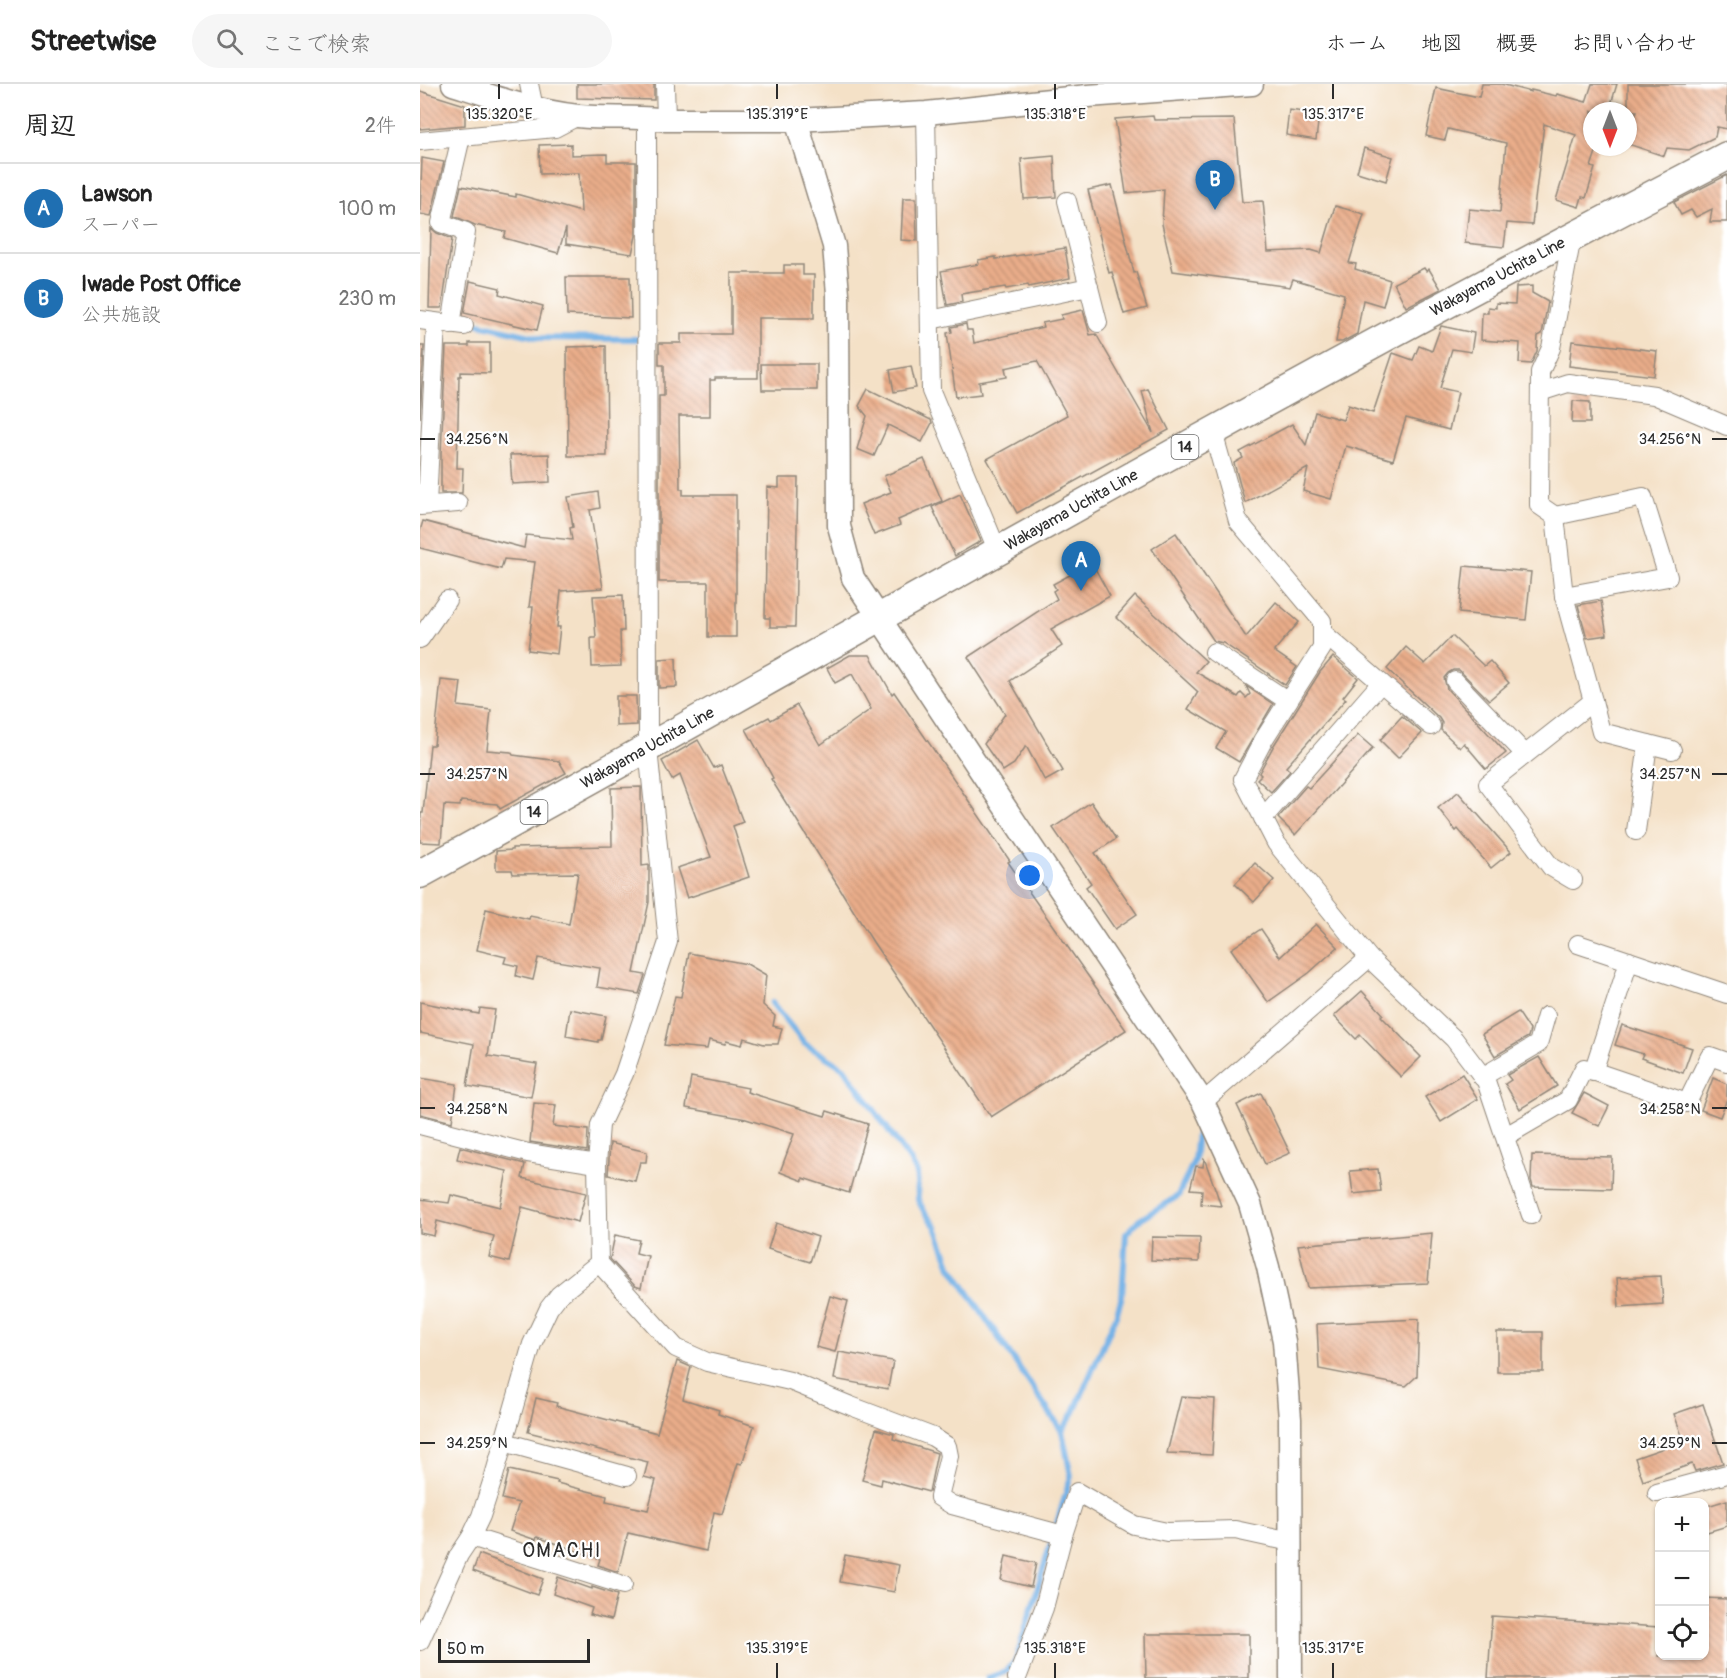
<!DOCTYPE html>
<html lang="ja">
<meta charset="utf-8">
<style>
body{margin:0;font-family:Pangolin,"Klee One",sans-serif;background:#f6f6f6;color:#222}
.controls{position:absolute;right:18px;bottom:18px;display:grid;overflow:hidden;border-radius:12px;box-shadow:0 2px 4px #0004}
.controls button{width:54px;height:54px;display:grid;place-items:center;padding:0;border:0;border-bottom:2px solid #e0e0e0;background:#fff;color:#222;font:30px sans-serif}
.compass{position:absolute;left:1163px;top:18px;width:54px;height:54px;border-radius:50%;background:#fff;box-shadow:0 2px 4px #0004;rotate:180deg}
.scale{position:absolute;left:18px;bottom:15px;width:152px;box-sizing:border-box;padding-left:6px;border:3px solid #2b2b2b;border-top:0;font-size:16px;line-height:21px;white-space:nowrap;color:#2b2b2b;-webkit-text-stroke:4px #fff;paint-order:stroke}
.you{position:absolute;left:610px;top:792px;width:21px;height:21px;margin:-15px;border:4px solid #fff;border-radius:50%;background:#1a73e8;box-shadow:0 0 0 9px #1a73e833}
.badge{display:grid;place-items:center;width:39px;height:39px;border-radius:50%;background:#1f6fb2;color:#fff;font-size:20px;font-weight:700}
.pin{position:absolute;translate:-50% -50px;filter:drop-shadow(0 2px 3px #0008)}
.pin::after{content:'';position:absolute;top:32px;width:21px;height:18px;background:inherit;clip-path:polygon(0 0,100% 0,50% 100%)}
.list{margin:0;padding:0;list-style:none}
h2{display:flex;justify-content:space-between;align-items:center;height:78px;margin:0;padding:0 24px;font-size:26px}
h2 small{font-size:20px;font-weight:400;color:#767676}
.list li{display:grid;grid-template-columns:39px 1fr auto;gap:18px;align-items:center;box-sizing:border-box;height:90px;padding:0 24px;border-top:2px solid #e0e0e0}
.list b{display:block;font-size:22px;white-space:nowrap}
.list p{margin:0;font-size:20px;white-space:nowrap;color:#767676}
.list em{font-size:20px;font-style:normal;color:#767676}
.icon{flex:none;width:33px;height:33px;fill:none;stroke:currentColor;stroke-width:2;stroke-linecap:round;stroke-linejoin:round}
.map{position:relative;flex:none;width:1307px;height:1594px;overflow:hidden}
header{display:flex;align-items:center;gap:36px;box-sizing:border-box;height:84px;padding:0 30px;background:#fff;border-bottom:2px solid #e0e0e0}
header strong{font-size:28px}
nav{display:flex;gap:33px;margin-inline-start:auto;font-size:21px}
.search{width:420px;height:54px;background:#f6f6f6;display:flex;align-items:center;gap:15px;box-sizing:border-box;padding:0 21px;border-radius:33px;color:#767676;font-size:22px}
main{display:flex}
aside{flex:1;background:#fff}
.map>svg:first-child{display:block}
</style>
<header>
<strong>Streetwise</strong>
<div class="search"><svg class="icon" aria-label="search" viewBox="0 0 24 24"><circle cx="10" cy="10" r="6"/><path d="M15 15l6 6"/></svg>ここで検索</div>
<nav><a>ホーム</a><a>地図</a><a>概要</a><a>お問い合わせ</a></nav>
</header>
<main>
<aside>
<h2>周辺<small>2件</small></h2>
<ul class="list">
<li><span class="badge">A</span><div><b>Lawson</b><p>スーパー</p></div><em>100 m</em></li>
<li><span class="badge">B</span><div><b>Iwade Post Office</b><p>公共施設</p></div><em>230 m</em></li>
</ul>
</aside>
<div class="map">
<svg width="1307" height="1594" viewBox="0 0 1307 1594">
<defs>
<pattern id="building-back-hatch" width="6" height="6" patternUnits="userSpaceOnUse" patternTransform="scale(1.5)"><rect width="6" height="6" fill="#eaad8a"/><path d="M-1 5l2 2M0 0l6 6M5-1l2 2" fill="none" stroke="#be8d71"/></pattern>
</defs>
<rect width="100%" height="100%" fill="#fff"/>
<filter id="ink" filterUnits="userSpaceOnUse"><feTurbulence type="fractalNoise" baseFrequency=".0167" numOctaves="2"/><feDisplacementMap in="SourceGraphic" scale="12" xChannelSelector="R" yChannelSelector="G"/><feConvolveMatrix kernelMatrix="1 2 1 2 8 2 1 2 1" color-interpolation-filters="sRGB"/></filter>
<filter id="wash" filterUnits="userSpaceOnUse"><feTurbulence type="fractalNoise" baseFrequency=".008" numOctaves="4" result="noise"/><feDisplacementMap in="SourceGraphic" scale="24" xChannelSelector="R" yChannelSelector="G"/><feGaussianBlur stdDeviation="1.35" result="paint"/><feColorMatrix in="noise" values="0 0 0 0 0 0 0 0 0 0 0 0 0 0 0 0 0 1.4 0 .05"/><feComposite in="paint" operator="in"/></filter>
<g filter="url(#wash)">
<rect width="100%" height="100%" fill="#f4e1c7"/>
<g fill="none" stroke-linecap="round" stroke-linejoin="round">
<g stroke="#73b1e6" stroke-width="6">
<polyline points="46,237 120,254 217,255"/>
<polyline points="352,919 385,960 424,984 490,1076 497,1089 498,1116 505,1129 516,1143 531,1183 642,1347 651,1392 596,1576 587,1587 568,1594"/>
<polyline points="642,1347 654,1328 696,1232 702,1212 706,1150 718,1137 758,1112 774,1077 777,1049"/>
</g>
</g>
<g id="blocks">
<g fill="url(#building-back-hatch)">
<polygon points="157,0 234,0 234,16 157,14"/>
<polygon points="1062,0 1081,0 1111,8 1111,6 1136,12 1137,10 1166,18 1172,0 1197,0 1189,27 1172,27 1172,63 1177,65 1171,83 1175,84 1166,114 1162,113 1159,123 1136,116 1156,51 1124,40 1112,141 1087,139 1084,163 1045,159 1049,125 1080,128 1086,59 1028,45 1025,56 1006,52 1016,4 1059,13"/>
<polygon points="1208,0 1307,0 1307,45 1297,43 1295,53 1269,66 1247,64 1244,72 1208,60 1208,53 1217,27 1208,27"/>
<polygon points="0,7 45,21 45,41 0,45"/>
<polygon points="869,26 899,30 896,56 866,51"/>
<polygon points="733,32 734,36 814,35 822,118 843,117 848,168 891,166 901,169 915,122 944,130 929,179 936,180 935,185 970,196 963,222 943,216 937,250 922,258 916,258 924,210 873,195 870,203 753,187 742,140 744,105 706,109 695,35"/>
<polygon points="151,60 151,71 187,70 187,78 216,78 216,152 212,170 146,160 146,144 138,169 84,154 86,148 55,141 34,132 41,102 96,113 96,110 161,128 159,89 120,90 119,61"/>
<polygon points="944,64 973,73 966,97 937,88"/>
<polygon points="634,72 636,113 604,115 601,75"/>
<polygon points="2,74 24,78 11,132 0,130"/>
<polygon points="1307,91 1307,138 1290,138 1292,125 1276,133 1271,126 1261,131 1254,118"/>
<polygon points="692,101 714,189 716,188 727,224 704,230 692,188 689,189 668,106"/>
<polygon points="483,114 496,114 497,157 481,156"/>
<polygon points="11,144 17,149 32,155 22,224 9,224"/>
<polygon points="645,164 650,194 609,203 608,201 586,205 585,203 541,210 542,218 527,221 521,187 559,180 558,176 576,173 576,175"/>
<polygon points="364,181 383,181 383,191 394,191 394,234 338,234 338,294 295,294 295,296 290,296 290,332 259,332 260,405 263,405 263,411 316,411 316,553 288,553 288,498 239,498 239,312 244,312 244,281 239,281 239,259 261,259 261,250 311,250 311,189 364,189"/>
<polygon points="1004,184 1006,187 1009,185 1021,205 986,223 974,199"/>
<polygon points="146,193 210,193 211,234 147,231"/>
<polygon points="50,197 80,204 79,210 123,222 117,246 44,229"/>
<polygon points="1112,202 1112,209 1128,218 1122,250 1118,252 1117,267 1111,280 1099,279 1100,259 1061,256 1062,229 1068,229 1068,223 1076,224 1076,219 1095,220 1096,203"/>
<polygon points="663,226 670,251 676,250 733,349 722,307 728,305 749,346 597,429 567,375 647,331 617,277 585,284 587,293 559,298 561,310 536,313 527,249 532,248 531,243 546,240 547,246 552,246 554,259 623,243 622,239 642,235 641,231"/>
<polygon points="1021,242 1054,249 1051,268 1032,265 1020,304 1038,308 1029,346 986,334 973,376 926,362 911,415 883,407 888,384 825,419 814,379 823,374 820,368 872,340 886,361 895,328 923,336 928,321 953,329 973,269 993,276 999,262 1012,267"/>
<polygon points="1152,257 1237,267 1234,292 1149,282"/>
<polygon points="49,259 70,259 70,289 41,288 41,292 39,292 37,384 43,384 42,409 21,409 21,370 26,262 49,262"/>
<polygon points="0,262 4,262 0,334"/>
<polygon points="186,262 187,372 148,372 147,263"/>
<polygon points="341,280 397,280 397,306 342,306"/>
<polygon points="491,282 496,304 474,308 470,286"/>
<polygon points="448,305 511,336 512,339 502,358 468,341 454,372 437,365 447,332 439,322"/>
<polygon points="1153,317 1170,318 1170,339 1152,339"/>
<polygon points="129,370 130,398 92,400 90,371"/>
<polygon points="504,375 522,417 478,436 480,441 454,451 441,420 471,408 464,392"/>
<polygon points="359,394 378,394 375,543 350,543 350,534 345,534 347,403 359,404"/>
<polygon points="178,408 180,424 170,426 183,504 141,507 137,543 140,543 137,570 108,566 113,523 109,523 115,478 84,475 81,485 0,464 0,447 3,437 104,464 106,451 152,456 150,444 153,443 148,413"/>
<polygon points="540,410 561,457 535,472 512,423"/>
<polygon points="756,449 826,553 856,518 879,538 854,567 877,583 865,601 803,559 794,557 732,465"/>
<polygon points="672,479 690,512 631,545 642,562 590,597 643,687 625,697 606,662 594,680 583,687 564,660 585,630 548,573 637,515 633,507 636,505 633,500"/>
<polygon points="1044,482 1111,488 1106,536 1039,529"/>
<polygon points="203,511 204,547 200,547 201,582 172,583 171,554 176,554 173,512"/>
<polygon points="715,512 786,577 776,588 818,613 821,609 826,614 830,610 826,602 853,620 819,678 796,664 806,648 768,625 778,608 696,533"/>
<polygon points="1181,517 1187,551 1167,554 1158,521"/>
<polygon points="1032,552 1064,582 1070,577 1089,599 1069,616 1039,586 1033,586 1028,589 1024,594 1027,605 1086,669 1066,685 1044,659 1040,664 1021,646 1022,639 1019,634 967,585 986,563 1005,580"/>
<polygon points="430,571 450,571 472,610 474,608 590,777 588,778 706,946 571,1033 453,858 351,695 353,694 326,645 349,633 351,636 377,621 400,661 451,625 432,590 415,599 407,584"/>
<polygon points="913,573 938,594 923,613 926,615 866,683 870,687 851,708 837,695 841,691 839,689 854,661 900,588"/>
<polygon points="256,574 257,603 239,604 239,575"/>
<polygon points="21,596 41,598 38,622 71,626 67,666 91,668 93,671 139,677 146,689 80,725 77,720 41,717 40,722 24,721 21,759 0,758 1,729 3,729 10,661 14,661"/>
<polygon points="196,612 216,612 217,641 196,642"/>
<polygon points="982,632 1002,649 978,674 960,656"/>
<polygon points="938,651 953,664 875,751 858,734 886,702 889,704"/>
<polygon points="278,656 294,684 301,681 323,738 313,742 329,793 267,814 257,784 291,773 260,691 252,696 242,677"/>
<polygon points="221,703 222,782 229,781 229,818 214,889 225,891 219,910 177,903 180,884 118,874 113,896 96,892 98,882 84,879 86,873 57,866 66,825 109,835 110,832 149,840 158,789 93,790 92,786 76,786 76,767 92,766 92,764 192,762 191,704"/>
<polygon points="1038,708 1091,768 1071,784 1038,745 1036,747 1018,724"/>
<polygon points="671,718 696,755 675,769 717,830 695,845 666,803 671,799 633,744"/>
<polygon points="835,779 854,796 834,818 815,800"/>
<polygon points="896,840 918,863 889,889 848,918 811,865 841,845 860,873"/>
<polygon points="269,869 327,880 346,891 343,921 355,932 353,942 362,944 358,960 344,960 324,954 322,961 306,957 305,960 289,956 287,965 244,961 255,912 261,913"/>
<polygon points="942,907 963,930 961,932 1001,973 981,993 940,951 936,955 914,932"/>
<polygon points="0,918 59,930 60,924 75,926 68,972 117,980 111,1013 47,1002 54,960 0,949"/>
<polygon points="150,925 186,932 181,956 178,956 178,958 146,952"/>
<polygon points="1098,928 1110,946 1108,953 1075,972 1062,950"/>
<polygon points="1202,941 1272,964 1263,989 1221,974 1223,970 1195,961"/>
<polygon points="1119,973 1137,1002 1100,1025 1085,1000 1091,996 1087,991"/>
<polygon points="1042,990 1058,1015 1021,1038 1005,1013"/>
<polygon points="271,993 328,1004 327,1008 405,1032 407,1027 448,1040 429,1109 383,1094 383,1097 360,1088 374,1050 326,1035 266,1024"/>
<polygon points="0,994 37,1000 32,1038 0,1030"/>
<polygon points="1293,994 1307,1000 1307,1015 1300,1033 1281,1026"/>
<polygon points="841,1009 870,1069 845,1080 817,1021"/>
<polygon points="1164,1009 1189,1022 1179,1042 1152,1029"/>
<polygon points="114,1019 136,1021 133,1042 168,1046 167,1067 110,1058"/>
<polygon points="190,1059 227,1068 226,1078 220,1078 215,1097 188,1091"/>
<polygon points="40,1063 105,1080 102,1094 166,1109 158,1138 102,1123 89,1178 69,1173 74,1152 17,1137 14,1152 0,1149 0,1115 29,1119 31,1111 80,1123 87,1087 37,1075"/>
<polygon points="1112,1071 1192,1073 1191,1105 1113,1103 1111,1096"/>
<polygon points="784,1074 796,1107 801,1122 781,1120 782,1106 770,1105 776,1082 783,1083"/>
<polygon points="958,1085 961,1107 933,1110 930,1087"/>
<polygon points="356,1139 398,1153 390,1178 348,1165"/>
<polygon points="1012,1149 1008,1199 888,1204 878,1161"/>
<polygon points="195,1151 219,1156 216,1169 228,1172 221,1204 215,1202 190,1175"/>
<polygon points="732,1153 780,1154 779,1178 731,1176"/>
<polygon points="1241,1192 1243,1220 1199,1223 1197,1194"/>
<polygon points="410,1212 428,1217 415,1268 396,1263"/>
<polygon points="999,1235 997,1292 986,1302 899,1285 897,1240"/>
<rect x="1077" y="1248" width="46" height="40"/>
<polygon points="419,1268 473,1277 468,1305 414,1295"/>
<polygon points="257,1277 271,1283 263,1315 299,1326 298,1330 334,1342 322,1380 318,1379 302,1430 294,1428 286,1467 208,1449 198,1488 178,1481 180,1475 117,1453 116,1456 90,1447 99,1419 82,1415 89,1386 138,1397 137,1399 187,1412 186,1417 228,1426 236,1396 224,1393 228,1378 108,1348 116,1314 137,1319 136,1322 237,1349"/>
<polygon points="761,1313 795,1315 792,1371 747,1369"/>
<polygon points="1283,1320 1303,1379 1275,1387 1272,1380 1223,1397 1215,1374 1264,1357 1254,1330"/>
<polygon points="456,1345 474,1350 473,1355 517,1369 509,1408 462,1395 461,1401 442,1396"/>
<polygon points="1307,1416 1307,1442 1284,1449 1284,1423"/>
<polygon points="59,1470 123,1495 117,1511 53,1487"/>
<polygon points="425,1471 479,1481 474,1508 420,1498"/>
<polygon points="586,1472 616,1479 611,1503 581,1496"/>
<polygon points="138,1493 172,1505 172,1503 197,1511 191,1536 170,1531 172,1524 133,1510"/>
<polygon points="1284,1514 1307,1515 1307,1594 1068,1594 1072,1532 1239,1543 1239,1572 1284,1572"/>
<polygon points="725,1550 829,1550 829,1594 726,1594"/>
</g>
</g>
</g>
<g filter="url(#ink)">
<use href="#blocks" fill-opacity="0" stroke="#908679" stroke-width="1.5"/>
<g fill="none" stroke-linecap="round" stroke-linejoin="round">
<g stroke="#908679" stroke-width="20">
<g id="minor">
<polyline points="109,0 114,24"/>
<polyline points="245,0 246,36"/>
<polyline points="506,29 511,307 578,468"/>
<polyline points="227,33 228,665 248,858 204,990 180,1041 177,1080 179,1179 256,1264 287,1278 370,1297 431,1322 513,1353 527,1362 529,1372 519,1413 532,1421 643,1451"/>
<polyline points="0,57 135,44 158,32"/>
<polyline points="647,117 678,239"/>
<polyline points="1152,153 1131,264 1120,288 1119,421 1135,432 1144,512 1173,617 1068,700 1131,783 1153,796"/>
<polyline points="0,236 44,242"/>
<polyline points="510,236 669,203"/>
<polyline points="31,241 46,148 21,139 41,53"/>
<polyline points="1120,308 1148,299 1234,311 1307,342"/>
<polyline points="793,348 818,437 902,537 902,564 844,655 823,695 856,759 949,874 1034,955 1066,997 1111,1131"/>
<polyline points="7,420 16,239"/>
<polyline points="0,422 38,419"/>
<polyline points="1135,432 1223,413 1248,493 1144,512"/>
<polyline points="902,548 1011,642"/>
<polyline points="0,555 27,516"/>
<polyline points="794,568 868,617"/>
<polyline points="1035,597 1105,670"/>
<polyline points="1173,617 1181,648 1252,666"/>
<polyline points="843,734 961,599"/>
<polyline points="1216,747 1228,660"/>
<polyline points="1158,860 1307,910"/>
<polyline points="1173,988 1209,877"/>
<polyline points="1062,993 1118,960 1126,932"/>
<polyline points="783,1018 949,874"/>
<polyline points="0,1041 108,1069 177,1080"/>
<polyline points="1086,1052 1148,1016 1164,984 1267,1019 1290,972 1307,978"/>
<polyline points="84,1358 207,1392"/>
<polyline points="1237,1409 1307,1390"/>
<polyline points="51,1453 203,1501"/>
<polyline points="0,1557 39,1471 51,1453 61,1432 74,1392 112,1260 129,1224 139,1211 179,1179"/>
<polyline points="597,1594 624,1524 643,1451 657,1408 714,1441 747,1448 815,1446 871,1458"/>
</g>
</g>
<g stroke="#908679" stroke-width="25">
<g id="tertiary">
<path d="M 33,0 C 74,13 115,27 158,32 C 187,35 216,32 246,36 L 376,36 L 506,29 L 668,12 L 832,0"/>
<polyline points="376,36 414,162 418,210 419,442 433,494 564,692 783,1018 830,1120 848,1183 864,1257 870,1335 871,1594"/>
</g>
</g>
<g stroke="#908679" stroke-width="31">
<g id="primary">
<path id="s1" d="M 0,790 C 265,645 527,494 792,348 C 962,254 1134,162 1307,72"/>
</g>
</g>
<use href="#minor" stroke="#fff" stroke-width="18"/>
<use href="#tertiary" stroke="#fff" stroke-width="22"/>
<use href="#primary" stroke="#fff" stroke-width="28"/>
</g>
</g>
<path fill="none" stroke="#2b2b2b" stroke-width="2" d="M 79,0 L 79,15M 357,0 L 357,15M 635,0 L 635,15M 913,0 L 913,15M 0,355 L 15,355M 1292,355 L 1307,355M 0,690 L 15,690M 1292,690 L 1307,690M 0,1024 L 15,1024M 1292,1024 L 1307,1024M 0,1359 L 15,1359M 1292,1359 L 1307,1359M 357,1579 L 357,1594M 635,1579 L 635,1594M 913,1579 L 913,1594"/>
<g text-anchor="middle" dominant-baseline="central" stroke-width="4.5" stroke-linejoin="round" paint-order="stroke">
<g fill="#fff" stroke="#6b6b6b" stroke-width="1.5">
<rect x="751.5" y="351" width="27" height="24" rx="4.5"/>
<rect x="100.5" y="716" width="27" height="24" rx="4.5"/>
</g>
<g font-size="15" font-weight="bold" fill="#2b2b2b">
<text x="765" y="363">14</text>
<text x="114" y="728">14</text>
</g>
<g font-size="16" fill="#2b2b2b" stroke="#fff">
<text stroke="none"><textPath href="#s1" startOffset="1232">Wakayama Uchita Line</textPath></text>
<text stroke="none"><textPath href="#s1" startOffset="746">Wakayama Uchita Line</textPath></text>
<text stroke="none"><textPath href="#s1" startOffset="260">Wakayama Uchita Line</textPath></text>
</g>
<g font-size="20" letter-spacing="1.5" fill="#2b2b2b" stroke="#fff">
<text x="142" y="1466">OMACHI</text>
</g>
</g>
<g font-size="15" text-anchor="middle" fill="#2b2b2b" stroke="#fff" stroke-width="4.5" stroke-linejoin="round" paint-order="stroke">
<text x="79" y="35">135.320°E</text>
<text x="357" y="35">135.319°E</text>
<text x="635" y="35">135.318°E</text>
<text x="913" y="35">135.317°E</text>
<text x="1250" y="360">34.256°N</text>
<text x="57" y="360">34.256°N</text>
<text x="1250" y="695">34.257°N</text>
<text x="57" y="695">34.257°N</text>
<text x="1250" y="1030">34.258°N</text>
<text x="57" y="1030">34.258°N</text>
<text x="1250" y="1364">34.259°N</text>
<text x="57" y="1364">34.259°N</text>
<text x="357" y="1569">135.319°E</text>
<text x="635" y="1569">135.318°E</text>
<text x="913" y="1569">135.317°E</text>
</g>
</svg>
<div class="controls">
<button>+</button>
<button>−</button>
<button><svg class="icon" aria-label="locate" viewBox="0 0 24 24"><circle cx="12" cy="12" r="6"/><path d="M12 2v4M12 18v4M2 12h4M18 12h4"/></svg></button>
</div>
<svg class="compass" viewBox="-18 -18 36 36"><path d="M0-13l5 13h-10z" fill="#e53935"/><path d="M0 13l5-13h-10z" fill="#767676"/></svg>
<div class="scale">50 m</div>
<div class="you"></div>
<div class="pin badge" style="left:661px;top:507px">A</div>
<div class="pin badge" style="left:795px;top:126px">B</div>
</div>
</main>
